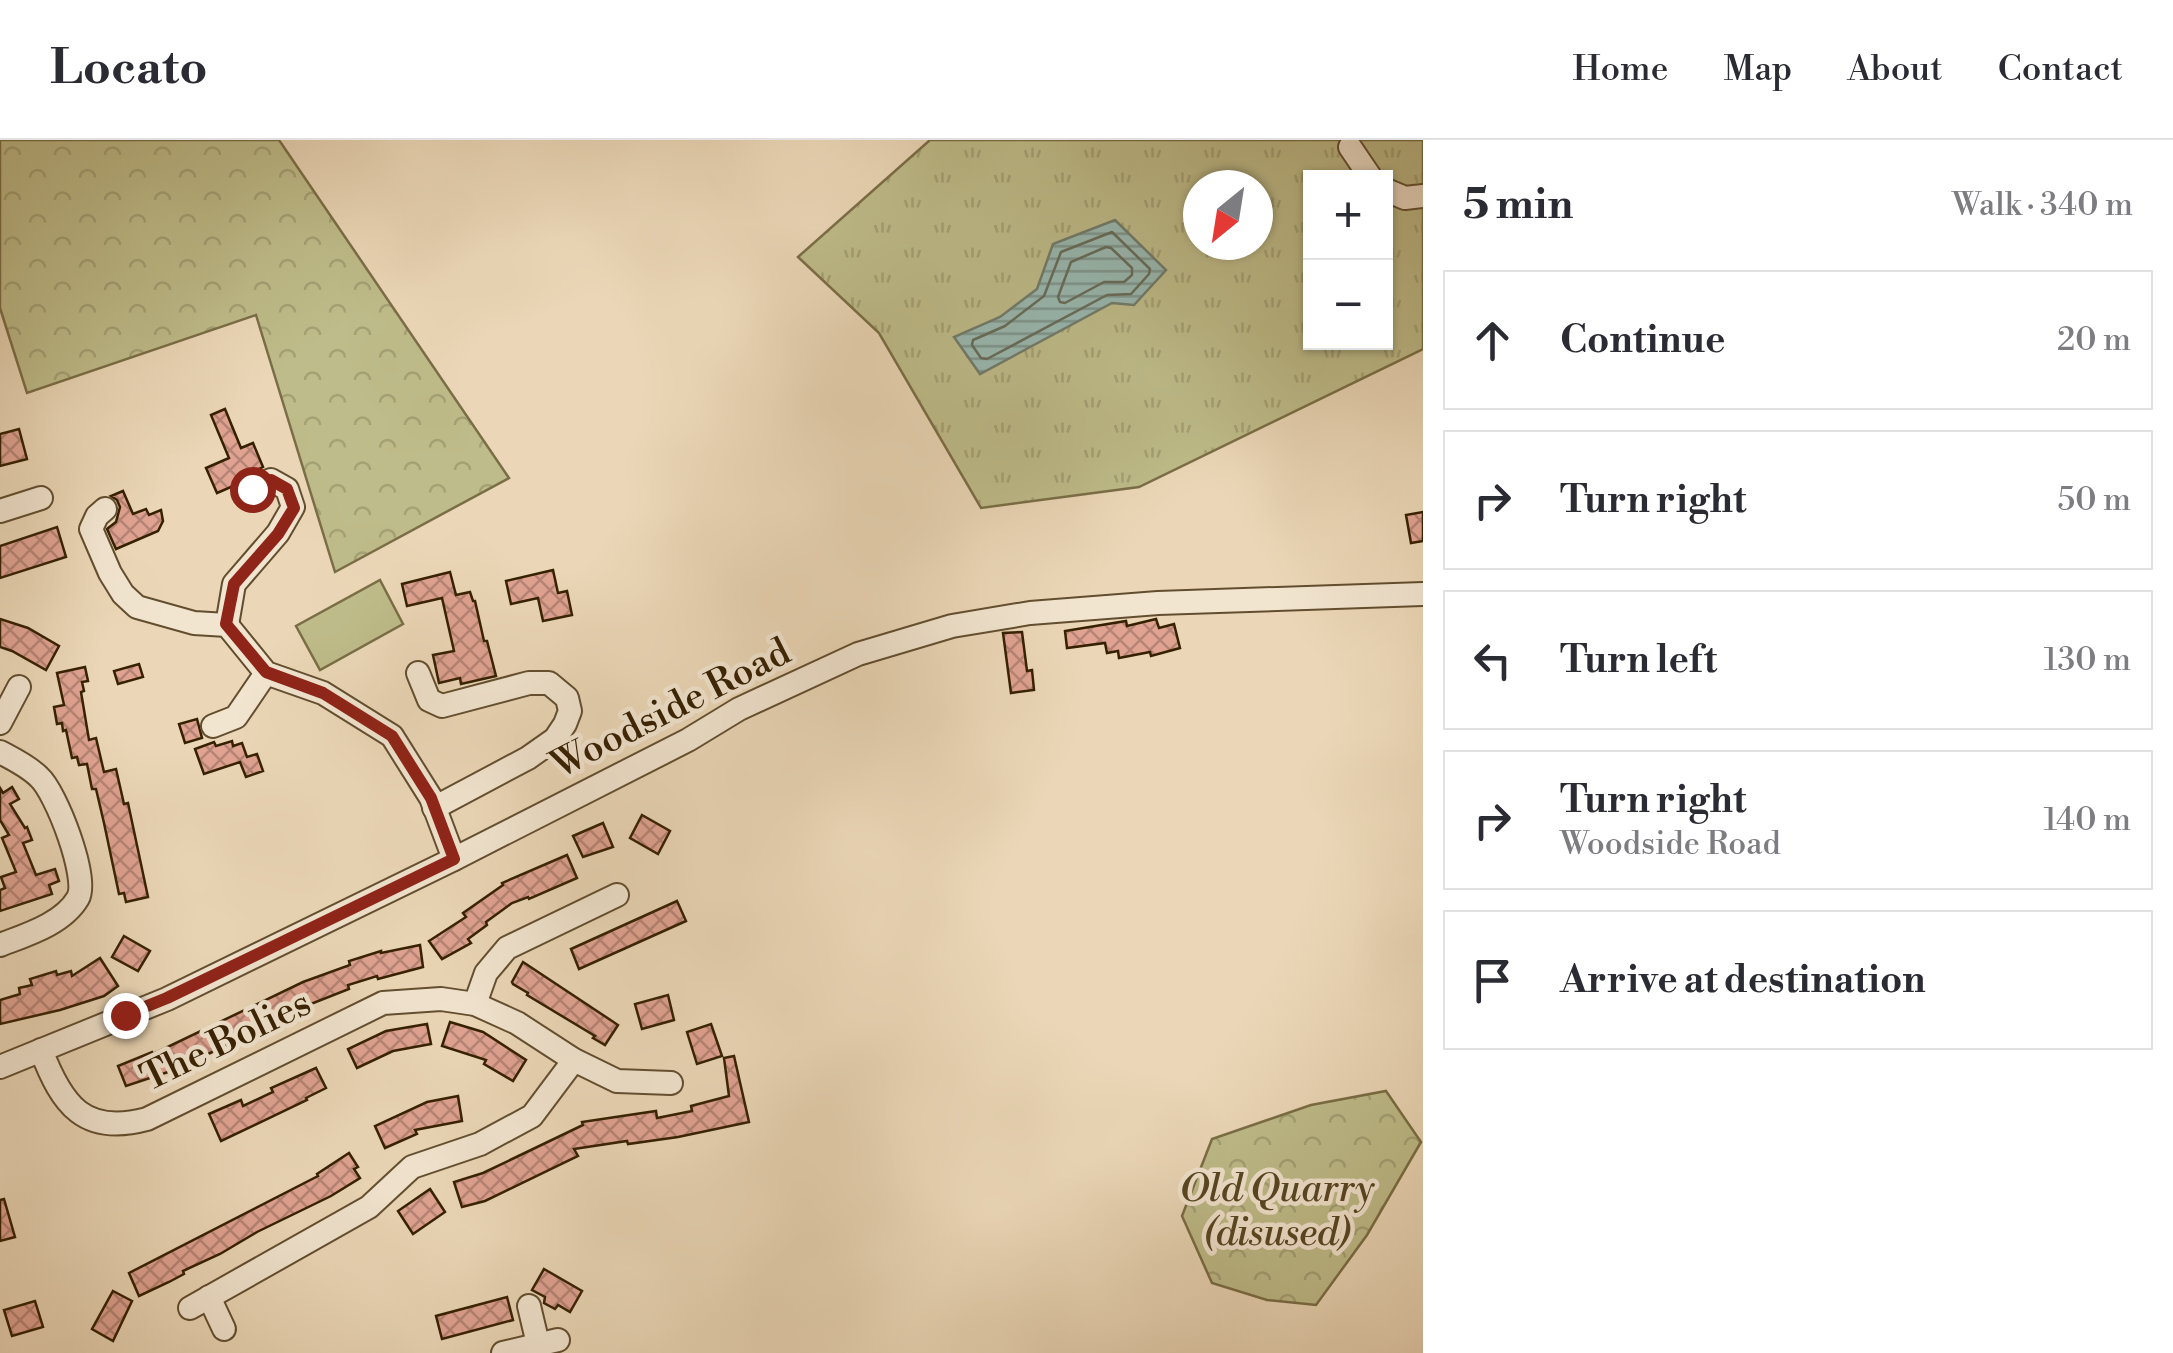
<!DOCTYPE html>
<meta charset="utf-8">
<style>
body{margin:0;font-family:"Libre Bodoni",serif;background:#f2f2f3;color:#2b2b33}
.controls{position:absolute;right:30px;top:30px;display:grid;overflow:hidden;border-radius:0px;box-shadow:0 2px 8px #0004}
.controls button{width:90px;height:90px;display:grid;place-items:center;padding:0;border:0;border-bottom:2px solid #e1e1e2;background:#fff;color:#2b2b33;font:50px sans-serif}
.compass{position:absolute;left:1183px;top:30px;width:90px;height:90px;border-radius:50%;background:#fff;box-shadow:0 2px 8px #0004;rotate:210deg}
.stop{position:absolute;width:30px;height:30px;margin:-22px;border:8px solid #8f2418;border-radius:50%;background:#fff}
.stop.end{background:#8f2418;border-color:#fff;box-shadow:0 2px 10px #0008}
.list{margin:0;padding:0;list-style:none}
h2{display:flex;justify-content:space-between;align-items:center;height:130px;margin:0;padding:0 40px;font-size:42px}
h2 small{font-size:32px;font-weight:400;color:#7c7c81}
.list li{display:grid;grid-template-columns:65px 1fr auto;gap:30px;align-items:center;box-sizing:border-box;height:140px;margin:0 20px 20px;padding:0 20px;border:2px solid #e1e1e2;border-radius:0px}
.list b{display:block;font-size:38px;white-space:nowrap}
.list p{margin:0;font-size:32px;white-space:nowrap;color:#7c7c81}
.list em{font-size:32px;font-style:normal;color:#7c7c81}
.icon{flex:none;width:55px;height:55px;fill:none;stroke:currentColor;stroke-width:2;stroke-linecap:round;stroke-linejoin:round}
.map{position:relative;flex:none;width:1423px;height:1213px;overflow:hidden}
header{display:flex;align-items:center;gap:60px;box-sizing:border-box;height:140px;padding:0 50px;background:#fff;border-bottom:2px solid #e1e1e2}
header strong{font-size:48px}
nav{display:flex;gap:55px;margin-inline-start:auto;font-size:35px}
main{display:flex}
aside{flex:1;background:#fff}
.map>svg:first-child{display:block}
</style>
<header>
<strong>Locato</strong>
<nav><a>Home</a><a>Map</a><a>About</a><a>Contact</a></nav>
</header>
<main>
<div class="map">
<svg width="1423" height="1213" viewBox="0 0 1423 1213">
<defs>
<pattern id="grass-tufts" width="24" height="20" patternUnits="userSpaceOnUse" patternTransform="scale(2.5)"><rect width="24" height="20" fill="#bebc8a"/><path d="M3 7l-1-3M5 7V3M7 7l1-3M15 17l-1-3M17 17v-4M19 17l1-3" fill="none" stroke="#a4a175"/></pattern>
<pattern id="forest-crowns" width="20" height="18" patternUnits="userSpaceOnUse" patternTransform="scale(2.5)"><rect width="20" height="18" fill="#bebc8a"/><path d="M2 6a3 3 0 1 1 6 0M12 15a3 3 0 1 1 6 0" fill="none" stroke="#a4a175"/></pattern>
<pattern id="water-rules" width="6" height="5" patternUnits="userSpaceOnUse" patternTransform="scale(2.5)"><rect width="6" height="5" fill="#98b9b2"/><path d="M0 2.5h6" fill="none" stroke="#7d968f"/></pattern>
<pattern id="building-cross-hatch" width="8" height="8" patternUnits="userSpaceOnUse" patternTransform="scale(2.5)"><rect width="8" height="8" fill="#e0a392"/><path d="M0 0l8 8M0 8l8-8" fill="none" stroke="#b68475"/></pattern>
</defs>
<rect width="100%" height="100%" fill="#ebd7b7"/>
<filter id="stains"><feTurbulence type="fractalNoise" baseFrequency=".002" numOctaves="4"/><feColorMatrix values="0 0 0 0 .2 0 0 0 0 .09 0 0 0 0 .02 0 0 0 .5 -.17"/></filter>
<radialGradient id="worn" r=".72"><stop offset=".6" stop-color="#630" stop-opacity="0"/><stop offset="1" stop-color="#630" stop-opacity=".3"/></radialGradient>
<path fill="url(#grass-tufts)" stroke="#7a6e46" stroke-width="2.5" fill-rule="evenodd" d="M 930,0 L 1423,0 L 1423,209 L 1139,347 L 981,368 L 879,193 L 798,117 ZM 1310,38 L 1386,38 L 1386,202 L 1310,202 ZM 1198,45 L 1258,45 L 1258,105 L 1198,105 Z"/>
<g fill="url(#forest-crowns)" stroke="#7a6e46" stroke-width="2.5">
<polygon points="0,0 279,0 509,338 335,432 256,175 27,253 0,168"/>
<polygon points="1386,951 1421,1002 1367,1095 1316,1165 1267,1160 1212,1143 1182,1076 1212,999 1311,965"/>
</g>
<polygon fill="#bebc8a" stroke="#7a6e46" stroke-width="2.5" points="380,440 403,484 320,530 296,486"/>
<polygon fill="url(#water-rules)" stroke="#707c6c" stroke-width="2.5" points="1115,80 1166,130 1134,165 1112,163 980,234 954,197 1000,177 1037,149 1053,104"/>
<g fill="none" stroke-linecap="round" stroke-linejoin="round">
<g stroke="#666c5a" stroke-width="2.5">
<polygon points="1112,92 1150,129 1149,134 1131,154 1107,155 987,219 981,218 972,205 973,200 1005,186 1044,156 1061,112"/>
<polygon points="1106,107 1111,108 1132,128 1132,135 1124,142 1104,142 1065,163 1060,162 1058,157 1071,122"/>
</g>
</g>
<g fill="url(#building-cross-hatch)" stroke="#352002" stroke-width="2.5">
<polygon points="225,269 241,308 253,303 263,327 245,336 238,344 217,353 206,328 229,318 211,275"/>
<polygon points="19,289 27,319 0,326 0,294"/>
<polygon points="123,351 133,374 146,369 149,375 161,370 163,381 158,391 116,409 107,389 116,382 120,367 117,360 111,356"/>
<polygon points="1423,372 1423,401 1411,403 1406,375"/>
<polygon points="57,387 66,417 0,438 0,406"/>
<polygon points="553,430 558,453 567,451 572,475 543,481 538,458 511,464 506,441"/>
<polygon points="450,432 456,455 470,452 473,461 475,461 484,501 487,501 496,536 461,544 460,538 439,543 433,515 454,511 442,458 407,466 402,444"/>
<polygon points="0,479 28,488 59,506 46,530 12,511 0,507"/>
<polygon points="1156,479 1159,488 1174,484 1180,508 1151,516 1150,512 1119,518 1118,511 1107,513 1105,503 1067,508 1065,491 1126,481 1127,486"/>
<polygon points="1022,492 1027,531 1032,530 1034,550 1011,553 1003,493"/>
<polygon points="139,524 143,537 118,544 114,531"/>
<polygon points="85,527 88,541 82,542 84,551 81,552 89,600 96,598 104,632 116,629 124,664 128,663 148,757 126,762 124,753 119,754 104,683 96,649 92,649 87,624 79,625 77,617 72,618 66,590 63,591 62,583 57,584 54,567 64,565 57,533"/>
<polygon points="197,579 202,598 185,603 179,584"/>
<polygon points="232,601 233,606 242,603 247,617 257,614 263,631 246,637 240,622 204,634 195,609 214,602 216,606"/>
<polygon points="12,647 19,659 10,664 25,688 27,687 32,700 23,703 36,735 55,729 59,741 49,745 52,754 0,771 0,750 5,748 1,737 16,732 2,698 9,695 0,680 0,648 3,653"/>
<polygon points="642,675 670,691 658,714 630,698"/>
<polygon points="603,683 613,707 583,717 573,696"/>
<polygon points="567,715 577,738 529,759 528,757 512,763 486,782 487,785 468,799 471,803 442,819 429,801 466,777 463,773 503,745 502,743"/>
<polygon points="677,761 686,781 579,829 571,809"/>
<polygon points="124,796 150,811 138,831 112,817"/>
<polygon points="420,805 423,827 378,839 377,836 348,845 349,849 293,871 294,873 206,915 168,932 126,946 118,926 152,912 153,914 303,842 350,825 349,821 381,811 381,813"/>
<polygon points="100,818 118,846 104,856 60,870 0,884 0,860 20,854 19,848 32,845 30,839 56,831 57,835 71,831 72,836"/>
<polygon points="523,822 618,885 605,905 593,898 595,896 527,855 528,853 513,844 512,842"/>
<polygon points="668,855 674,880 642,889 635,864"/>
<polygon points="450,882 483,892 526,920 513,941 484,924 486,920 442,906"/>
<polygon points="427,884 431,904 393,911 357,928 348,909 386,891"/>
<polygon points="711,884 722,916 697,924 687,892"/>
<polygon points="734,916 749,982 678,997 628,1004 627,1001 574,1009 578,1016 485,1061 462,1067 454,1042 483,1033 583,985 582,982 656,971 657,978 692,971 691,966 729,956 724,918"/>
<polygon points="316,928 326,948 306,958 307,960 221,1001 209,974 241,960 243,966 273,952 271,948"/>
<polygon points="458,956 462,981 415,990 417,994 385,1008 375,986 427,962"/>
<polygon points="349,1013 358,1027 354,1029 360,1038 331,1056 257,1092 220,1114 183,1131 184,1134 169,1142 139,1156 129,1133 318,1036 317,1034"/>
<polygon points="430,1049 445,1072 413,1094 398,1071"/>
<polygon points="4,1059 15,1097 0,1101 0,1060"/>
<polygon points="544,1129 582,1151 570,1172 558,1165 555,1169 544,1163 545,1157 532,1150"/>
<polygon points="113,1151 132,1161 113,1201 92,1189"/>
<polygon points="507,1157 513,1180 442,1199 436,1176"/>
<polygon points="35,1161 43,1187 12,1196 4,1170"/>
</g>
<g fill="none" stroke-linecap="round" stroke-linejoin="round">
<g stroke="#624e2f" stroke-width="26">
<g id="minor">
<polyline points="1350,7 1371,38"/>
<polyline points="1386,50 1405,58 1423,56"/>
<polyline points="105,369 97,376 91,389 110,433 123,454 137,467 194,483 227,485 266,533 323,553 392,596 431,658 454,719"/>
<polyline points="0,371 41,358"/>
<polyline points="227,485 234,444 278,393 293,367 287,349 271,340 252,349"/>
<polyline points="418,533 429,560 442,566 529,543 549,543 567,558 570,571 565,584 555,599 528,618 434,668"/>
<polyline points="0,583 19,547"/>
<polyline points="213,586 236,577 266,533"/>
<path d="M 0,612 C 13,619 28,626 39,637 C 56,652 89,738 78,758 C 63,784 26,795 0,805"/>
<polyline points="475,864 486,833 507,808 617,755"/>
<path d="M 41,910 C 62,965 84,996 147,979 L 383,863 L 441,859 L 475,864 L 517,883 L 574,920 L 617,941 L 671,943"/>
<polyline points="0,927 167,859 454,719 688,600 739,569 858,514 952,486 1030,473 1158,463 1423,454"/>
<polyline points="209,1157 224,1189"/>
<polyline points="529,1166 538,1204"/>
<polyline points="190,1168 369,1067 412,1027 480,1004 532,976 574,920"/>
<polyline points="503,1213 558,1200"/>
</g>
</g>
<use href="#minor" stroke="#f2e5d0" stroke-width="22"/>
</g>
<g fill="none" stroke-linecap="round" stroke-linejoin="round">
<polyline stroke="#8f2418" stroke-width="12" points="125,875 167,858 454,719 431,658 392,596 323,553 266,532 226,484 234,444 278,394 294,368 287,349 271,340 252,349"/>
</g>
<g text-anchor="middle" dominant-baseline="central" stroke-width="9" stroke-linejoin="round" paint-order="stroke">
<g font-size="38" fill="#352002" stroke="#f2e5d0">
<text transform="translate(671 569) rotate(-27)">Woodside Road</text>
<text transform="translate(226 901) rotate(-26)">The Bolies</text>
</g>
<g font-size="38" font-style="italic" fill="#574724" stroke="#f2e5d0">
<text x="1277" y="1049">Old Quarry<tspan x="1277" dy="44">(disused)</tspan></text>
</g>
</g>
<rect width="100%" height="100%" filter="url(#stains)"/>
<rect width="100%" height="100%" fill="url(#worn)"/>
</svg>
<div class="controls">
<button>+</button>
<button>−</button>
</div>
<svg class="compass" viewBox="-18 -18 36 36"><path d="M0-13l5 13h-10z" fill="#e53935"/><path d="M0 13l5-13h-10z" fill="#7c7c81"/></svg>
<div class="stop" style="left:252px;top:349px"></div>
<div class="stop end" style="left:125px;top:875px"></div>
</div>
<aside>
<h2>5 min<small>Walk · 340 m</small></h2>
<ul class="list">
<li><svg class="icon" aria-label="ahead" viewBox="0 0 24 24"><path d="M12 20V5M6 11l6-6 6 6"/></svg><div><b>Continue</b></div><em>20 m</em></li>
<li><svg class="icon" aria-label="right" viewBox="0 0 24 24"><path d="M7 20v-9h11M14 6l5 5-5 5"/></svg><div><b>Turn right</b></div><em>50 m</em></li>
<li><svg class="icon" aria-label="left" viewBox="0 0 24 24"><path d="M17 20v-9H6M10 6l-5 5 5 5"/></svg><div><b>Turn left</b></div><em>130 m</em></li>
<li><svg class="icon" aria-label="right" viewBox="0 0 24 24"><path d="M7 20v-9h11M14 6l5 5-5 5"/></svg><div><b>Turn right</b><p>Woodside Road</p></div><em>140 m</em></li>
<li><svg class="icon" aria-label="arrive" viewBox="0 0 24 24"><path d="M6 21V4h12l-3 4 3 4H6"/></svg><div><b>Arrive at destination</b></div></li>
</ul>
</aside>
</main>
